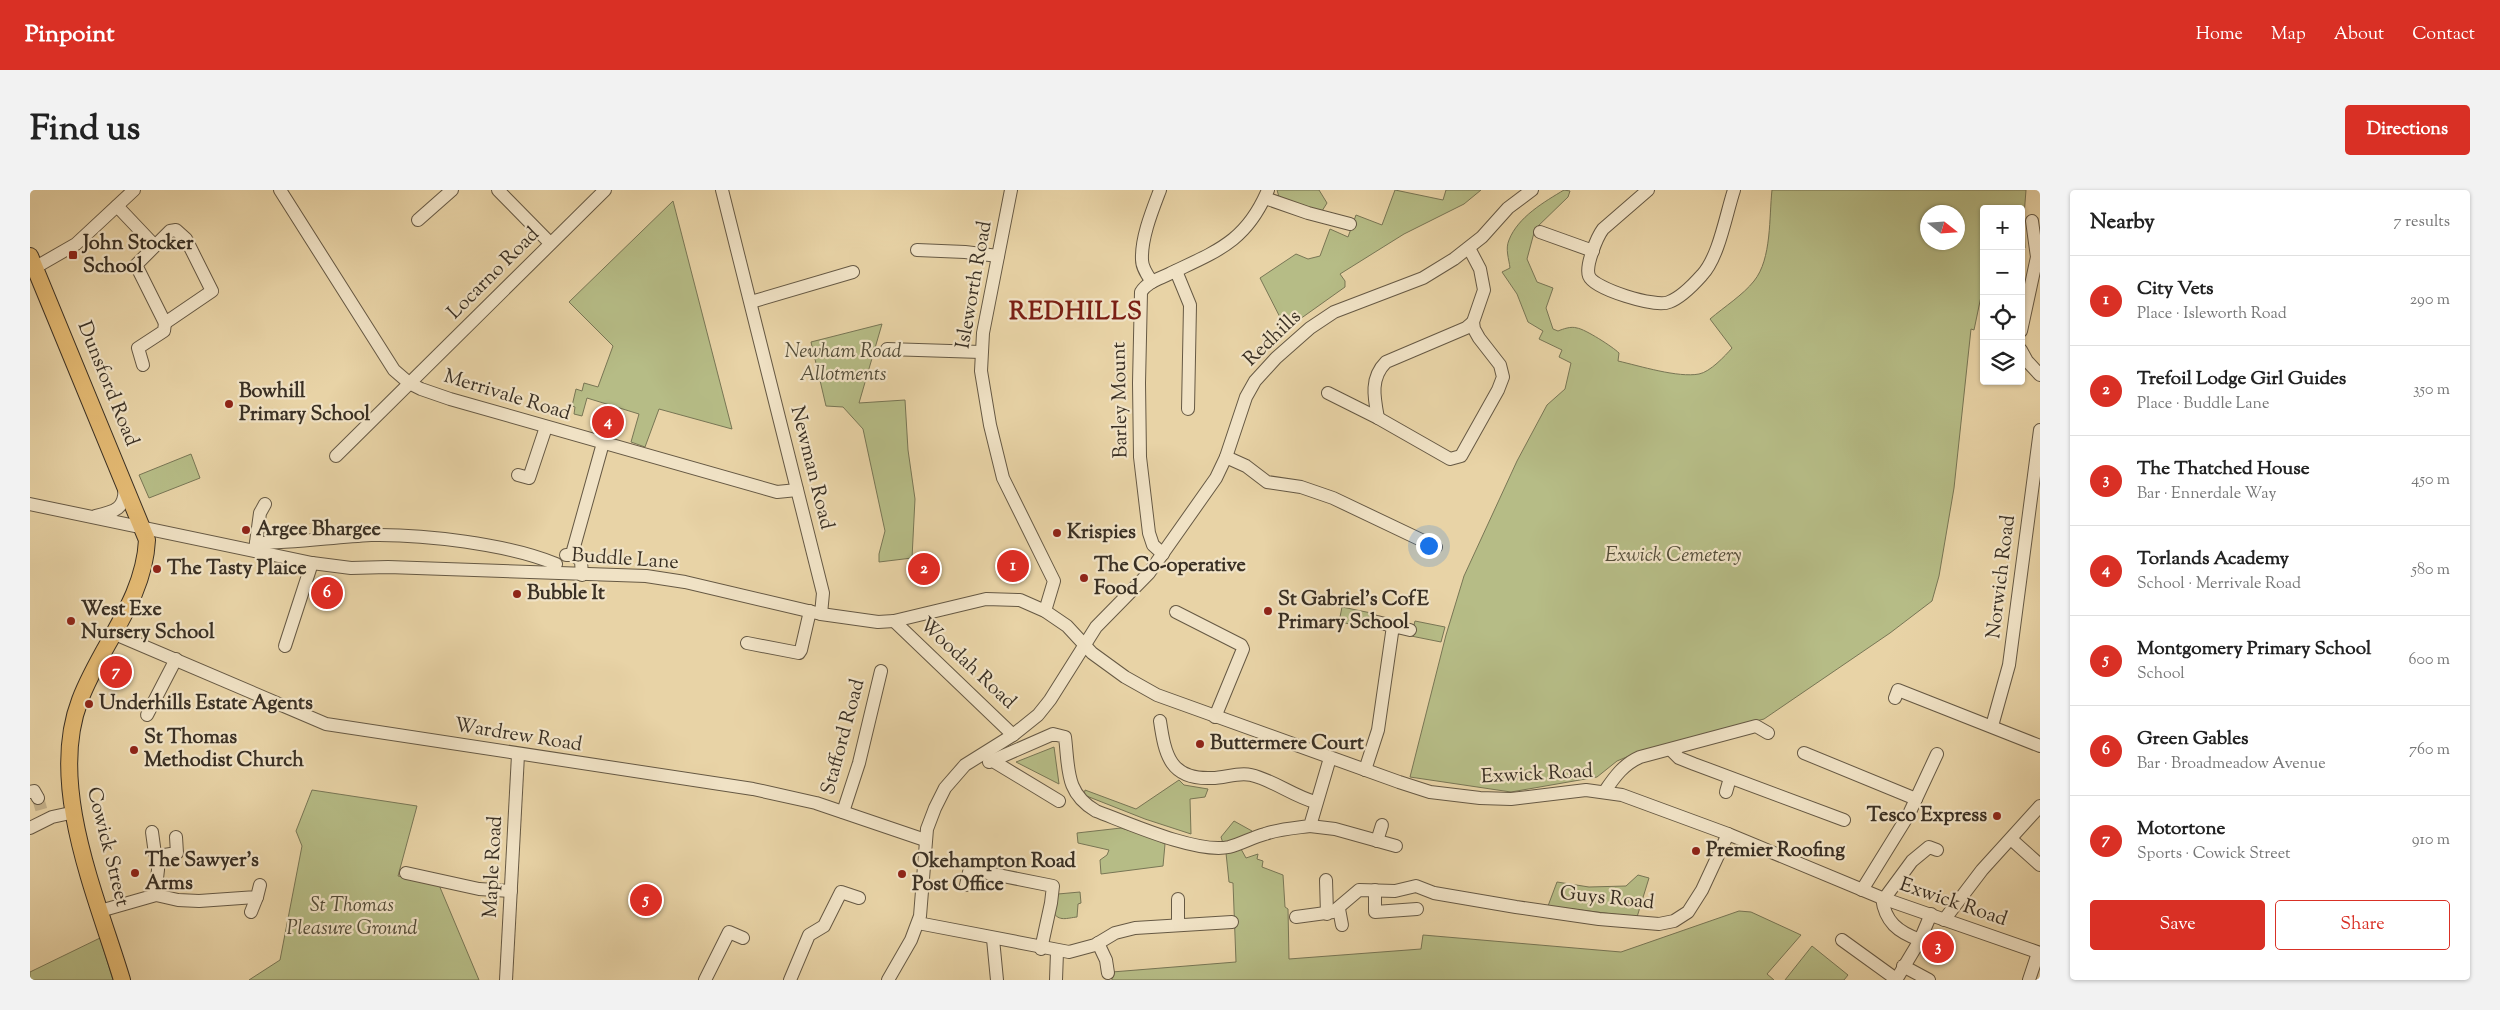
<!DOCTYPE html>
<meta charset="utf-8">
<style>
body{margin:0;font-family:"Sorts Mill Goudy",serif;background:#f2f2f2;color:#222}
.controls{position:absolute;right:15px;top:15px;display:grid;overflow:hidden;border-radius:5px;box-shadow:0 1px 4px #0004}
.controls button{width:45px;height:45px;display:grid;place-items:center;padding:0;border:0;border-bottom:1px solid #e0e0e0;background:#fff;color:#222;font:25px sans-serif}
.compass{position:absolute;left:1890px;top:15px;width:45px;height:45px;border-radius:50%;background:#fff;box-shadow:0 1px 4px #0004;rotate:107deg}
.you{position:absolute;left:1398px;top:355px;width:18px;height:18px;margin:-12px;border:4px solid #fff;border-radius:50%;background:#1a73e8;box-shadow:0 0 0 8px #1a73e833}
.badge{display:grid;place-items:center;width:32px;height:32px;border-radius:50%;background:#d93025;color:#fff;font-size:16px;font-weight:700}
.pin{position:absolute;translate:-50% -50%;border:2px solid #fff;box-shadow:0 1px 5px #0006}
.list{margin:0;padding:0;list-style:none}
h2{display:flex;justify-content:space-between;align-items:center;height:65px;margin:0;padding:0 20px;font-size:21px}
h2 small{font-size:16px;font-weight:400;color:#767676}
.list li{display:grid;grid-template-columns:32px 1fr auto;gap:15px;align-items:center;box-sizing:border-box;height:90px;padding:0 20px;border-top:1px solid #e0e0e0}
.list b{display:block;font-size:19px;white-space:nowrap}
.list p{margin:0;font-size:16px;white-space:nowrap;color:#767676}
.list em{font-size:16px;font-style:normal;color:#767676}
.actions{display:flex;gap:10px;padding:15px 20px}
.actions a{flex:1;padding:11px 0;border:1px solid #d93025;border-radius:5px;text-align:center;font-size:18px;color:#d93025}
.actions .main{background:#d93025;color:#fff}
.icon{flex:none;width:28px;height:28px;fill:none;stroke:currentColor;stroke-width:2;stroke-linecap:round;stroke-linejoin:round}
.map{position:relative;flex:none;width:2010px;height:790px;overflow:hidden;border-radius:5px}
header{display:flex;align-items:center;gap:30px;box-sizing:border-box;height:70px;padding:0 25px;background:#d93025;color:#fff}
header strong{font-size:24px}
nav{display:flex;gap:28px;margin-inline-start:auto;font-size:18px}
.intro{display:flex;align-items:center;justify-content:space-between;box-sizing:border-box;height:120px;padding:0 30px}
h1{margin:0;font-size:35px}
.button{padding:12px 22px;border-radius:5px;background:#d93025;color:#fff;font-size:18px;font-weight:700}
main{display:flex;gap:30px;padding:0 30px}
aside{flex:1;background:#fff;border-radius:5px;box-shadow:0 1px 4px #0004}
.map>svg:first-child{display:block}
</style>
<header>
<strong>Pinpoint</strong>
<nav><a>Home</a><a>Map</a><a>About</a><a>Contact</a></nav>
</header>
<div class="intro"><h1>Find us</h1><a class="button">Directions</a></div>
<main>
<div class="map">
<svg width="2010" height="790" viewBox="0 0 2010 790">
<rect width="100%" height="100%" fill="#e8d3a6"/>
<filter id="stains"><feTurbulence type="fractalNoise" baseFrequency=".004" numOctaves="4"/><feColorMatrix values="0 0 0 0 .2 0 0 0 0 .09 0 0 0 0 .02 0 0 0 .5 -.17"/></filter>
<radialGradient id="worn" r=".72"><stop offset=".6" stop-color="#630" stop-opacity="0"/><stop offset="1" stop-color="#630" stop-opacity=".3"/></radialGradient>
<g fill="#b6bc86" stroke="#787655" fill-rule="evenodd">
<polygon points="1247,0 1289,0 1297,13 1292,21 1287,22 1249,7"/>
<polygon points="1365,0 1413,10 1416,0 1451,0 1434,14 1374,44 1310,84 1315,91 1315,97 1256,139 1230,88 1266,64 1278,69 1290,66 1300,39 1318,47 1326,25 1352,35"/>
<path d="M 1534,0 L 1540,1 L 1538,7 L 1505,39 L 1497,69 L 1507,92 L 1523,98 L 1516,118 L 1523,139 L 1528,141 C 1533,139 1541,136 1547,138 C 1555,139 1583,157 1589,163 L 1588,171 C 1610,176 1648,188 1669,184 C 1680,182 1695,166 1702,158 L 1680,129 C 1694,117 1713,105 1724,91 C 1742,69 1739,26 1742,0 L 1996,0 L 1994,26 L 1995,58 L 1991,58 L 1991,19 L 1954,19 L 1954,92 L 1944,140 L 1941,139 L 1924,298 L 1909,386 L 1902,411 L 1860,443 L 1734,529 L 1611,561 L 1587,571 L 1567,587 L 1481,602 L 1380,587 L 1416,445 L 1434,386 L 1487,271 L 1517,215 L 1535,199 L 1541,173 L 1529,167 L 1532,160 L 1509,149 L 1513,141 L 1498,132 L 1487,104 L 1472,82 L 1480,78 C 1479,69 1475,59 1479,50 C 1488,27 1514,12 1534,0 ZM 1898,22 L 1928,22 L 1928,52 L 1898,52 Z"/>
<polygon points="643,11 702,239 629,219 615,257 601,252 609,224 557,208 552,226 544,224 545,217 542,216 546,199 552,201 554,193 568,197 583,156 539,112"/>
<polygon points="852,134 829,213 875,210 878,260 885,309 882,368 849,372 849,364 855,341 833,239 813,217 796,216 781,152"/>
<polygon points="161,264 170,288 119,308 109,285"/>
<polygon points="1312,417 1346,424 1342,438 1309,432"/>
<polygon points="1385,431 1415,437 1411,452 1381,446"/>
<polygon points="1024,557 1029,594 986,572"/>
<polygon points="1149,590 1154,595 1178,599 1175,607 1160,609 1161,644 1115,629 1054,605 1055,600 1106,619"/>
<polygon points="282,600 387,616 368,686 409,695 449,790 219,790 250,770 272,656 266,641"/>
<polygon points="1204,631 1222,641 1211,659 1216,668 1228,664 1227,669 1233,671 1232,677 1253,685 1255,717 1258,719 1259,769 1391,759 1393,745 1591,762 1709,721 1721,722 1771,745 1737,784 1744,790 1082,790 1082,782 1206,772 1203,693 1199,692 1196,663 1191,647"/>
<polygon points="1091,638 1118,646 1135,654 1133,676 1071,684 1070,670 1077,665 1079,660 1048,653 1047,643"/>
<polygon points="1608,685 1619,688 1607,727 1518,716 1527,692 1559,697 1596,696"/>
<path d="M 1050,702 L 1051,713 L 1048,714 L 1047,727 C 1037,728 1029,732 1023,722 L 1028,704 Z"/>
<polygon points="70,748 83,790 0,790 0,782"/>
<polygon points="1782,756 1818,785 1814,790 1755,790"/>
</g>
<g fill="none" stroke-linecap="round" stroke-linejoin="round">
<polyline stroke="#c5b28c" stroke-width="12" stroke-dasharray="12 6" stroke-linecap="butt" points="8,608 12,622"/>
<g stroke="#665944" stroke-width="14">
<g id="minor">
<polyline points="250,0 364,180 379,193 391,199 420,209 747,302 767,300"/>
<polyline points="468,0 520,53"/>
<polyline points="692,0 793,403 791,424"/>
<polyline points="981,0 953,143 951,181 960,235 973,288 1024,391 1015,421"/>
<path d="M 1618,0 L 1573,39 C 1567,47 1555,76 1559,86 C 1564,99 1626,118 1639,112 C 1650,108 1664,94 1672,85 C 1689,67 1696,24 1704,0"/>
<polyline points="1235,8 1278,23 1320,34"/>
<polyline points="87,16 124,55"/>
<polyline points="388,30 422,0"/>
<polygon points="146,40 156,49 182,101 135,133 106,75 140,41"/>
<polyline points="1510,42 1563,61"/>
<polyline points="887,60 935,62 968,66"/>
<polyline points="6,77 46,54 104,0"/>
<polyline points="1146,81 1160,115 1158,219"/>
<path d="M 1122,92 C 1118,86 1112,78 1112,70 C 1111,48 1122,21 1130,0"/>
<polyline points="721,112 823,82"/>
<polyline points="1991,141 2007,67 2002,31"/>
<polyline points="857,159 951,162"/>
<polyline points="1991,160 1997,171 2010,185"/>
<polyline points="113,175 108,158 134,141 135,133"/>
<polyline points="1298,203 1348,228 1420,269 1431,266 1468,200 1473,187 1470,175 1449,148 1444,139 1443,132 1454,100 1450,79 1439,58"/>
<path d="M 1348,228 C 1344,207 1340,188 1356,172 L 1436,138 L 1443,132"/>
<polyline points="306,266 575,0"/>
<polyline points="1196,267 1216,276 1237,292 1271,297 1303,308 1406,357"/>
<polyline points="488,285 499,288 516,237"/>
<polyline points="0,314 282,373 321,378 358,377 616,386 655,392 791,424 848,432 864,431 956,409 990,410 1015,421 1037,436 1062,463 1095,487 1127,505 1369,592 1400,602 1450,608 1481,609 1556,600 1592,605 1698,644 1852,708 2010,763"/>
<path d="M 65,326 C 84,322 97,319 94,295"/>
<path d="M 226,353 C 265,353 303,347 341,345 C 393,344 478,354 526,374"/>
<polyline points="225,360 230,323 235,314"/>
<polyline points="542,364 573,253"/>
<path d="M 1133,364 L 1123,355 L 1119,343 L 1110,267 L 1109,193 L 1111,102 C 1117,92 1129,89 1139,84 C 1187,61 1216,52 1238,0"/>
<polyline points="536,365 544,365 551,371 552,385"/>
<polyline points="1146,422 1211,455 1213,459 1185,527"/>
<polyline points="864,431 983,545"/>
<polyline points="1347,432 1363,436"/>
<polyline points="85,444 296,534 723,599 786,613 895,650"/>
<polyline points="717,453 769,463 771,460 780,421"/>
<polyline points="255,456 282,373"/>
<polyline points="1865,508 1868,500 2010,556"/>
<polyline points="117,525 146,469"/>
<path d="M 1130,531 C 1135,565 1140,590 1182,588 C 1195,588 1208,582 1221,585 C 1243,590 1263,606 1285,612"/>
<polyline points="1962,536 1979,475 2010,240"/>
<polyline points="1641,560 1649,568 1664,574 1814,630"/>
<polyline points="1774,563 1886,609"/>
<polyline points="963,571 1029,611"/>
<path d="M 959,572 L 1023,544 L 1035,547 C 1039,579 1035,603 1066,621 C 1098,633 1167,664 1199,657 C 1211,654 1223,647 1235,644 C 1249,639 1265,638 1280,636 L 1300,568"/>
<polyline points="1335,580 1348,540 1363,436 1380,440"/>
<path d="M 1575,601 C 1585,586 1594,574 1610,567 L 1726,536 L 1738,543"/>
<polyline points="0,602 4,601 8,608"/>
<polyline points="1696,602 1700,588"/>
<polyline points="813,622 829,573 851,481"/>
<polyline points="1280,636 1305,639 1366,656"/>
<polyline points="0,638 22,627 45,622"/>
<path d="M 122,642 L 125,664 L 128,666 C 130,679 125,692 126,705"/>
<polyline points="1981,649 2010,675"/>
<polyline points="1347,651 1352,635"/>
<polyline points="128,666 147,663 146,647"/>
<polyline points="376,683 449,699 481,701"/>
<polyline points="1296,690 1297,724"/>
<polyline points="936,695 939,682 953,682 1023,696 1021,713 1011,759"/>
<polyline points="1345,700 1345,722 1387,719"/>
<polyline points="1832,700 1879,624 1907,564"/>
<path d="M 1852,708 C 1855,732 1868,742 1890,750"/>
<polyline points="1148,709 1148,734"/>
<polyline points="1854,709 1882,671 1899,657 1907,660"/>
<polyline points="1309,719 1312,735"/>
<polyline points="70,721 126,705 148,710 169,711 227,707 230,695"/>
<polyline points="221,722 227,707"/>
<polyline points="1266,727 1303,722 1329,700 1365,701 1386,696 1404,703 1486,717 1569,729 1629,734 1644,731 1658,722 1672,700 1698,644"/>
<polyline points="1914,730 1952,680 2010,616"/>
<polyline points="888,733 1039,762 1065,755 1085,743 1105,738 1202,732"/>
<polyline points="963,749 967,790"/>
<polyline points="1812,750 1866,789"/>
<polyline points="1068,753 1076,770 1078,783"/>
<polyline points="1873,776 1899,790"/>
<polyline points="476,790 488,565"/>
<polyline points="675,790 699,742 713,748"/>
<polyline points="760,790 779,745 794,736 811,702 829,708"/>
<polyline points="858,790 881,750 890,726 897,639 905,618 915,598 935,575 983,545 1008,525 1020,510 1066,437 1119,383 1186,288 1196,267 1216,207 1225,191 1246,168 1280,138 1304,122 1393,88 1424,69 1452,47 1478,18 1502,0"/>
<polyline points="1026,790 1027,762"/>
<polyline points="1866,790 1890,750 1901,724"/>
<polyline points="1999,790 2008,763"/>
</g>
</g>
<g stroke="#3a3024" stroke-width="18">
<path id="major" d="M 0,66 L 117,350 C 114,411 71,454 50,510 C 17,595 67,707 92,790"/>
</g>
<use href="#minor" stroke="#f0e2c5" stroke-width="12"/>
<use href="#major" stroke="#e4ba73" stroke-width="16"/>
</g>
<g fill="#8f2418" stroke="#f0e2c5" stroke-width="2">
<rect x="38" y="60" width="10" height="10" rx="2.5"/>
<circle cx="199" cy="214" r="5"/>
<circle cx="216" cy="340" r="5"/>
<circle cx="1027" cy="343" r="5"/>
<circle cx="127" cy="379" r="5"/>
<circle cx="1054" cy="388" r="5"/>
<circle cx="487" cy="404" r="5"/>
<circle cx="1238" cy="421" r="5"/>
<circle cx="41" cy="431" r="5"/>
<circle cx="59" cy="514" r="5"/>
<circle cx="1170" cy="554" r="5"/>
<circle cx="104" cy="560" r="5"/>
<circle cx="1967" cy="626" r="5"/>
<circle cx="1666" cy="661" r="5"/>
<circle cx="105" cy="683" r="5"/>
<circle cx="872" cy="684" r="5"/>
</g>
<g text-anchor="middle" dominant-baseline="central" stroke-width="4.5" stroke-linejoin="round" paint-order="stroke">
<g font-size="20" font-weight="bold" fill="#3a3024" stroke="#f0e2c5" text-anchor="start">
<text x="53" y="54">John Stocker<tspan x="53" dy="23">School</tspan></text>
<text x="209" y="202">Bowhill<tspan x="209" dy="23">Primary School</tspan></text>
<text x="226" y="340">Argee Bhargee</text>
<text x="1037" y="343">Krispies</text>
<text x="1064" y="376">The Co-operative<tspan x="1064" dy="23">Food</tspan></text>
<text x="137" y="379">The Tasty Plaice</text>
<text x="497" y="404">Bubble It</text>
<text x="1248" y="410">St Gabriel's CofE<tspan x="1248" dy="23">Primary School</tspan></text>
<text x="51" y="420">West Exe<tspan x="51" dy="23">Nursery School</tspan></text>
<text x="69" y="514">Underhills Estate Agents</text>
<text x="114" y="548">St Thomas<tspan x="114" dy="23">Methodist Church</tspan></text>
<text x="1180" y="554">Buttermere Court</text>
<text x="1957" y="626" text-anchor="end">Tesco Express</text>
<text x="1676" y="661">Premier Roofing</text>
<text x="115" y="671">The Sawyer's<tspan x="115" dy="23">Arms</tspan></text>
<text x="882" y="672">Okehampton Road<tspan x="882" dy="23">Post Office</tspan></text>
</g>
<g font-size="20" fill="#3a3024" stroke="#f0e2c5">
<text transform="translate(464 84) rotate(-45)">Locarno Road</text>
<text transform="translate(945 95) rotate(-80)">Isleworth Road</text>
<text transform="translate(1243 149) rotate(-44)">Redhills</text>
<text transform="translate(77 194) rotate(68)">Dunsford Road</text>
<text transform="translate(477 206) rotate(17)">Merrivale Road</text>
<text transform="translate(1091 210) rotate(-91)">Barley Mount</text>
<text transform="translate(781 278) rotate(76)">Newman Road</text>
<text transform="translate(595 370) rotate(4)">Buddle Lane</text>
<text transform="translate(1972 387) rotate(-83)">Norwich Road</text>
<text transform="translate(937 474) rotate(43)">Woodah Road</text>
<text transform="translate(488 546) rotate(9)">Wardrew Road</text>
<text transform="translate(814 547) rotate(-75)">Stafford Road</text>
<text transform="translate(1507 585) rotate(-3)">Exwick Road</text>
<text transform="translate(77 657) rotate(76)">Cowick Street</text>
<text transform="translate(464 677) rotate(-87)">Maple Road</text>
<text transform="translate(1577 709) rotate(6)">Guys Road</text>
<text transform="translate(1923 713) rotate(19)">Exwick Road</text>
</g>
<g font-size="20" font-style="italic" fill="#534c38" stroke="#f0e2c5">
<text x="813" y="162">Newham Road<tspan x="813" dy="23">Allotments</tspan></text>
<text x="1643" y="366">Exwick Cemetery</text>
<text x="322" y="716">St Thomas<tspan x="322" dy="23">Pleasure Ground</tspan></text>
</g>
<g font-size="25" font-weight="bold" letter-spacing="1" fill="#7a1f14" stroke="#f0e2c5">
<text x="1046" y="123">REDHILLS</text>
</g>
</g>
<rect width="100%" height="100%" filter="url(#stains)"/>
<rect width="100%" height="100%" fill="url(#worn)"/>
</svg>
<div class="controls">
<button>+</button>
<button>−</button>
<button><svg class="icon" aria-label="locate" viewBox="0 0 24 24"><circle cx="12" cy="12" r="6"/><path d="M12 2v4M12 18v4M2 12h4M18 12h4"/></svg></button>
<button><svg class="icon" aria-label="layers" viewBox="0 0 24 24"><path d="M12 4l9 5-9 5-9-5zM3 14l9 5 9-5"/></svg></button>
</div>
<svg class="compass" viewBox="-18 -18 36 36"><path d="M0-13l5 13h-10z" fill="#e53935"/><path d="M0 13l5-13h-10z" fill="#767676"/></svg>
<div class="you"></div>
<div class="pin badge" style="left:983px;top:376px">1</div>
<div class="pin badge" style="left:894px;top:379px">2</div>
<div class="pin badge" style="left:1908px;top:757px">3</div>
<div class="pin badge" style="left:578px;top:232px">4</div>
<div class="pin badge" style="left:616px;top:710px">5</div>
<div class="pin badge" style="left:297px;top:403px">6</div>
<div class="pin badge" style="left:86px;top:482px">7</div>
</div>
<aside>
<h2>Nearby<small>7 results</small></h2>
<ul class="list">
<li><span class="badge">1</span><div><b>City Vets</b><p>Place · Isleworth Road</p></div><em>290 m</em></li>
<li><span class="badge">2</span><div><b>Trefoil Lodge Girl Guides</b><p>Place · Buddle Lane</p></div><em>350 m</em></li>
<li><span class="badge">3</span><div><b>The Thatched House</b><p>Bar · Ennerdale Way</p></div><em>450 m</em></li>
<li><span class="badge">4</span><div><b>Torlands Academy</b><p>School · Merrivale Road</p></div><em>580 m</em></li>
<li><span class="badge">5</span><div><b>Montgomery Primary School</b><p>School</p></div><em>600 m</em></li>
<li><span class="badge">6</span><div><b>Green Gables</b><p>Bar · Broadmeadow Avenue</p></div><em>760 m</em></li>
<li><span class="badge">7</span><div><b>Motortone</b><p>Sports · Cowick Street</p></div><em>910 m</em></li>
</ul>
<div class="actions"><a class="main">Save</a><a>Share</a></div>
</aside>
</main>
